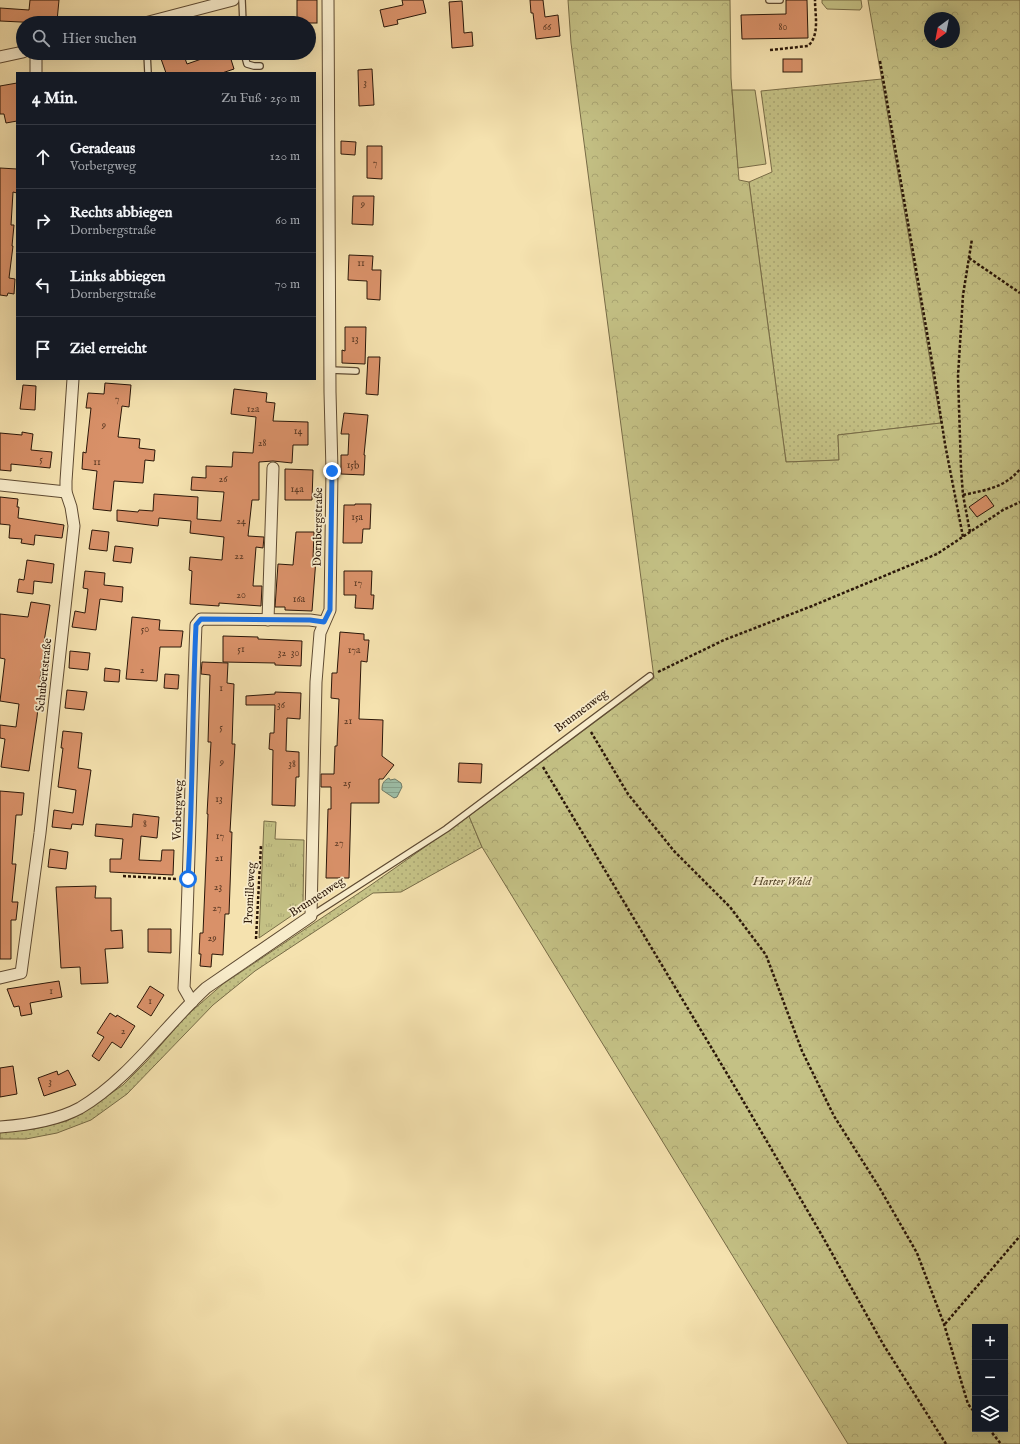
<!DOCTYPE html>
<html lang="de">
<meta charset="utf-8">
<style>
body{margin:0;font-family:"IM FELL English",serif;background:#242831;color:#f1f3f6}
.controls{position:absolute;right:12px;bottom:12px;display:grid;overflow:hidden;border-radius:0px;box-shadow:0 4px 16px #0002}
.controls button{width:36px;height:36px;display:grid;place-items:center;padding:0;border:0;border-bottom:1px solid #363941;background:#171b24;color:#f1f3f6;font:20px sans-serif}
.compass{position:absolute;left:924px;top:12px;width:36px;height:36px;border-radius:50%;background:#171b24;box-shadow:0 4px 16px #0002;rotate:212deg}
.stop{position:absolute;width:12px;height:12px;margin:-9px;border:3px solid #1a73e8;border-radius:50%;background:#fff}
.stop.end{background:#1a73e8;border-color:#fff;box-shadow:0 1px 4px #0008}
.list{margin:0;padding:0;list-style:none}
h2{display:flex;justify-content:space-between;align-items:center;height:52px;margin:0;padding:0 16px;font-size:17px}
h2 small{font-size:13px;font-weight:400;color:#9ea1a6}
.list li{display:grid;grid-template-columns:26px 1fr auto;gap:12px;align-items:center;box-sizing:border-box;height:64px;padding:0 16px;border-top:1px solid #363941}
.list b{display:block;font-size:15px;white-space:nowrap}
.list p{margin:0;font-size:13px;white-space:nowrap;color:#9ea1a6}
.list em{font-size:13px;font-style:normal;color:#9ea1a6}
.icon{flex:none;width:22px;height:22px;fill:none;stroke:currentColor;stroke-width:2;stroke-linecap:round;stroke-linejoin:round}
.map{position:relative;flex:none;width:1020px;height:1444px;overflow:hidden}
.search{position:absolute;background:#171b24;box-shadow:0 4px 16px #0002;left:16px;top:16px;width:300px;height:44px;display:flex;align-items:center;gap:10px;box-sizing:border-box;padding:0 14px;border-radius:22px;color:#9ea1a6;font-size:15px}
.panel{position:absolute;background:#171b24;box-shadow:0 4px 16px #0002;left:16px;top:72px;width:300px;height:308px;border-radius:0px}
.map>svg:first-child{display:block}
</style>
<div class="map">
<svg width="1020" height="1444" viewBox="0 0 1020 1444">
<defs>
<pattern id="grass-dots" width="8" height="8" patternUnits="userSpaceOnUse"><rect width="8" height="8" fill="#c4c185"/><path d="M2 2h.1M6 6h.1" fill="none" stroke="#a9a572" stroke-width="1.8" stroke-linecap="round"/></pattern>
<pattern id="forest-crowns" width="20" height="18" patternUnits="userSpaceOnUse"><rect width="20" height="18" fill="#c4c185"/><path d="M2 6a3 3 0 1 1 6 0M12 15a3 3 0 1 1 6 0" fill="none" stroke="#a9a572"/></pattern>
<pattern id="park-tufts" width="24" height="20" patternUnits="userSpaceOnUse"><rect width="24" height="20" fill="#c4c185"/><path d="M3 7l-1-3M5 7V3M7 7l1-3M15 17l-1-3M17 17v-4M19 17l1-3" fill="none" stroke="#a9a572"/></pattern>
<pattern id="water-rules" width="6" height="5" patternUnits="userSpaceOnUse"><rect width="6" height="5" fill="#9dbea7"/><path d="M0 2.5h6" fill="none" stroke="#87a38e"/></pattern>
</defs>
<rect width="100%" height="100%" fill="#f5e2af"/>
<filter id="stains"><feTurbulence type="fractalNoise" baseFrequency=".005" numOctaves="4"/><feColorMatrix values="0 0 0 0 .2 0 0 0 0 .09 0 0 0 0 .02 0 0 0 .5 -.17"/></filter>
<radialGradient id="worn" r=".72"><stop offset=".6" stop-color="#630" stop-opacity="0"/><stop offset="1" stop-color="#630" stop-opacity=".3"/></radialGradient>
<g fill="url(#grass-dots)" stroke="#786c47">
<polygon points="882,79 941,423 838,435 839,460 786,462 749,182 772,172 761,91"/>
<polygon points="469,816 482,847 401,892 373,893 255,971 213,1005 127,1094 91,1120 57,1133 26,1139 0,1139 0,1132 34,1129 67,1121 100,1101 123,1085 147,1061 186,1016 223,984 368,887"/>
</g>
<path fill="url(#forest-crowns)" stroke="#786c47" fill-rule="evenodd" d="M 568,0 L 730,0 L 731,78 L 739,180 L 749,182 L 786,462 L 839,460 L 838,435 L 941,423 L 868,0 L 1020,0 L 1020,1444 L 848,1444 L 482,847 L 469,816 L 654,678 L 571,43 ZM 930,18 L 954,18 L 954,42 L 930,42 ZM 975,1327 L 1005,1327 L 1005,1429 L 975,1429 Z"/>
<polygon fill="url(#park-tufts)" stroke="#786c47" points="264,821 276,822 275,839 304,840 303,905 297,912 259,938"/>
<g fill="#c4c185" stroke="#786c47">
<polygon points="822,0 861,0 862,7 860,10 827,9 822,3"/>
<polygon points="732,90 755,90 766,164 738,168"/>
</g>
<path fill="url(#water-rules)" stroke="#6f7b68" d="M 389,778 L 390,780 L 395,779 L 401,783 L 402,787 L 397,797 L 394,798 L 382,790 C 382,784 383,781 389,778 Z"/>
<g fill="#d99169" stroke="#2b1709">
<polygon points="30,0 59,0 57,21 42,20 42,23 0,21 0,8 29,10"/>
<rect x="297" y="0" width="20" height="23"/>
<polygon points="402,0 423,0 426,13 397,20 398,24 384,27 380,10 403,5"/>
<polygon points="530,0 543,0 545,17 558,15 560,36 536,39 533,13 531,13"/>
<polygon points="786,0 807,0 808,38 742,39 741,15 786,14"/>
<polygon points="462,1 464,33 472,32 473,46 452,48 449,2"/>
<polygon points="169,53 183,53 187,64 210,56 209,53 229,53 234,69 222,73 166,73 160,56"/>
<rect x="783" y="59" width="19" height="13"/>
<polygon points="372,69 374,105 359,106 358,70"/>
<polygon points="17,83 17,121 6,123 4,114 0,114 0,86"/>
<polygon points="341,141 356,142 355,155 341,154"/>
<polygon points="367,146 382,146 382,179 367,178"/>
<polygon points="0,168 17,169 17,193 13,192 11,225 14,225 12,246 13,246 9,278 15,279 14,294 8,293 7,296 0,295"/>
<polygon points="353,196 374,196 373,225 352,224"/>
<polygon points="349,255 373,256 372,270 381,270 380,300 367,299 367,281 348,280"/>
<polygon points="345,327 366,327 365,364 342,363 342,350 345,351"/>
<polygon points="368,357 380,357 378,395 366,394"/>
<polygon points="105,383 131,385 129,407 122,406 118,437 140,439 139,448 155,450 154,461 145,460 143,483 114,481 111,511 93,509 97,471 82,469 83,452 86,453 91,408 86,408 88,393 104,394"/>
<polygon points="23,385 36,386 35,410 20,409"/>
<polygon points="234,389 267,393 266,402 275,403 273,421 308,422 308,445 293,445 292,463 273,461 259,462 259,500 252,500 248,536 264,537 263,548 256,547 253,586 262,586 261,606 219,603 219,606 190,604 192,571 189,570 190,557 222,560 224,537 190,533 191,521 159,518 158,526 117,521 117,510 138,512 139,510 153,511 154,494 198,497 197,519 221,521 224,492 191,490 192,477 206,478 206,466 232,467 233,452 253,453 256,417 231,414"/>
<polygon points="344,413 368,415 364,455 365,455 364,475 341,474 341,455 348,455 349,434 341,434"/>
<polygon points="22,432 33,434 31,450 52,452 50,468 11,464 11,471 0,470 0,433 22,435"/>
<polygon points="285,469 313,470 312,500 285,500"/>
<polygon points="986,495 994,506 977,517 969,507"/>
<polygon points="0,497 18,499 17,507 19,507 18,518 64,525 62,538 35,535 34,545 21,543 22,539 9,538 10,525 0,524"/>
<polygon points="355,504 371,504 370,529 363,529 362,543 343,543 344,505 355,505"/>
<polygon points="92,530 109,532 107,551 89,549"/>
<polygon points="296,532 314,532 313,559 316,559 312,611 285,610 285,607 275,607 278,564 293,565"/>
<polygon points="115,546 133,548 131,563 113,561"/>
<polygon points="27,560 54,564 52,583 34,581 33,594 17,592 19,579 24,580"/>
<polygon points="85,571 105,573 104,585 123,587 122,602 100,599 96,630 72,627 75,611 85,613 88,589 83,588"/>
<polygon points="344,571 372,571 371,595 374,595 373,609 355,608 356,595 344,595"/>
<polygon points="31,602 50,605 44,642 45,642 40,679 41,680 37,717 29,771 1,767 5,739 0,738 0,725 16,727 19,704 0,701 5,659 0,658 0,614 28,617"/>
<polygon points="132,617 160,620 159,630 183,631 181,647 160,647 157,681 126,679"/>
<polygon points="340,632 364,634 364,640 369,640 367,662 361,661 359,719 383,720 382,756 394,765 383,779 379,779 379,803 351,803 349,878 326,878 328,809 331,809 331,787 321,787 321,774 334,774 335,746 337,746 339,699 331,698 332,673 337,673"/>
<polygon points="223,636 258,637 258,639 302,641 301,666 275,665 275,663 223,662"/>
<polygon points="70,651 90,653 88,670 69,668"/>
<polygon points="202,662 228,663 227,683 234,684 232,744 235,744 230,832 232,832 229,914 225,914 223,955 212,954 211,967 200,966 201,954 199,954 200,933 203,933 208,814 207,814 211,742 208,742 210,675 201,674"/>
<polygon points="105,668 120,670 119,682 104,681"/>
<polygon points="165,674 179,675 178,689 164,688"/>
<polygon points="67,690 87,692 84,710 65,708"/>
<polygon points="275,692 301,693 300,719 287,718 286,751 299,752 299,777 296,777 295,806 272,805 273,750 269,749 270,733 274,733 275,705 246,705 246,696 275,694"/>
<polygon points="63,731 82,733 78,768 91,770 83,825 72,824 71,829 52,827 54,810 73,813 76,790 58,787 63,748 61,748"/>
<polygon points="459,763 482,764 481,783 458,782"/>
<polygon points="0,791 24,793 22,815 16,815 12,864 16,864 12,902 18,902 16,920 11,920 11,959 0,959"/>
<polygon points="133,814 159,817 157,838 141,836 139,860 161,861 162,850 174,850 173,875 110,872 110,859 121,859 123,839 95,836 96,824 132,827"/>
<polygon points="50,849 68,852 66,869 48,867"/>
<polygon points="96,886 95,898 111,898 111,931 122,930 123,948 105,949 108,983 81,984 80,967 61,968 56,887"/>
<polygon points="148,929 171,929 171,953 148,952"/>
<polygon points="59,981 62,997 30,1003 32,1014 21,1016 19,1006 14,1007 7,989"/>
<polygon points="150,986 164,995 151,1016 137,1007"/>
<polygon points="110,1013 116,1017 117,1015 135,1026 121,1048 112,1042 99,1061 92,1056 104,1037 97,1033"/>
<polygon points="13,1066 17,1094 0,1097 0,1068"/>
<polygon points="68,1070 76,1085 44,1096 38,1078 57,1071 58,1075"/>
</g>
<g fill="none" stroke-linecap="round" stroke-linejoin="round">
<g stroke="#5e4a32" stroke-width="8">
<g id="service">
<polyline points="242,0 243,23"/>
<polyline points="769,0 780,0"/>
<polyline points="147,53 148,73"/>
<polyline points="244,53 247,64 254,66 260,66"/>
<polyline points="330,370 356,371"/>
<polyline points="311,916 446,829 650,676"/>
</g>
</g>
<g stroke="#5e4a32" stroke-width="13">
<g id="minor">
<polyline points="145,23 233,0"/>
<polyline points="0,57 23,52"/>
<polyline points="36,73 36,53"/>
<polyline points="0,485 66,492"/>
<polyline points="268,620 273,468"/>
<polyline points="0,978 21,973 40,833 74,526 71,507 66,492 66,481 73,379"/>
<path d="M 192,1002 L 184,988 C 190,867 191,746 196,625 L 201,619 L 310,620 L 324,622"/>
<path d="M 0,1127 C 27,1125 56,1121 80,1108 C 128,1080 165,1026 206,988 L 311,916 L 316,682 L 320,633 L 330,610 L 332,471 L 330,392 L 328,0"/>
</g>
</g>
<g stroke="#2b1709" stroke-width="2.5" stroke-dasharray="3 2" stroke-linecap="butt">
<path d="M 770,50 L 808,46 C 820,35 815,15 815,0"/>
<polyline points="880,61 934,373 945,444 963,537"/>
<polyline points="969,258 1020,293"/>
<path d="M 963,495 C 985,490 1005,488 1020,469"/>
<polyline points="970,532 963,495 961,469 958,376 963,295 972,239"/>
<polyline points="658,672 724,640 812,606 937,554 1003,510 1020,502"/>
<polyline points="591,732 628,794 674,851 730,907 766,955 802,1051 834,1116 879,1187 917,1253 944,1324 968,1404 975,1413"/>
<polyline points="543,767 735,1087 820,1232 883,1344 946,1444"/>
<polyline points="123,876 177,879"/>
<polyline points="256,939 261,845"/>
<polyline points="945,1324 1020,1236"/>
<polyline points="989,1429 1001,1444"/>
</g>
<use href="#service" stroke="#f8eccb" stroke-width="5.5"/>
<use href="#minor" stroke="#f8eccb" stroke-width="11"/>
</g>
<g fill="none" stroke-linecap="round" stroke-linejoin="round">
<path stroke="#1a73e8" stroke-width="5" d="M 188,879 C 193,795 192,710 196,625 L 201,619 L 310,620 L 324,622 L 330,610 L 332,471"/>
</g>
<g text-anchor="middle" dominant-baseline="central" stroke-width="3.5" stroke-linejoin="round" paint-order="stroke">
<g font-size="10" fill="#563621">
<text x="547" y="27">66</text>
<text x="783" y="27">80</text>
<text x="365" y="83">3</text>
<text x="375" y="163">7</text>
<text x="363" y="204">9</text>
<text x="361" y="263">11</text>
<text x="355" y="339">13</text>
<text x="117" y="399">7</text>
<text x="253" y="409">12a</text>
<text x="104" y="425">9</text>
<text x="298" y="431">14</text>
<text x="262" y="443">28</text>
<text x="41" y="459">5</text>
<text x="97" y="462">11</text>
<text x="353" y="465">15b</text>
<text x="223" y="479">26</text>
<text x="297" y="489">14a</text>
<text x="357" y="517">15a</text>
<text x="241" y="521">24</text>
<text x="239" y="556">22</text>
<text x="358" y="583">17</text>
<text x="241" y="595">20</text>
<text x="299" y="599">16a</text>
<text x="145" y="629">50</text>
<text x="241" y="649">51</text>
<text x="354" y="650">17a</text>
<text x="282" y="653">32</text>
<text x="295" y="653">30</text>
<text x="142" y="670">2</text>
<text x="221" y="688">1</text>
<text x="281" y="705">36</text>
<text x="348" y="721">21</text>
<text x="221" y="727">5</text>
<text x="222" y="762">9</text>
<text x="292" y="764">38</text>
<text x="347" y="783">25</text>
<text x="219" y="799">13</text>
<text x="145" y="824">8</text>
<text x="220" y="836">17</text>
<text x="339" y="843">27</text>
<text x="219" y="858">21</text>
<text x="218" y="887">23</text>
<text x="217" y="908">27</text>
<text x="212" y="938">29</text>
<text x="51" y="991">1</text>
<text x="150" y="1001">1</text>
<text x="123" y="1031">2</text>
<text x="50" y="1082">3</text>
</g>
<g font-size="12" fill="#2b1709" stroke="#f8eccb">
<text transform="translate(318 527) rotate(-89)">Dornbergstraße</text>
<text transform="translate(44 675) rotate(-84)">Schubertstraße</text>
<text transform="translate(581 711) rotate(-37)">Brunnenweg</text>
<text transform="translate(178 810) rotate(-88)">Vorbergweg</text>
<text transform="translate(250 893) rotate(-87)">Promilleweg</text>
<text transform="translate(317 897) rotate(-33)">Brunnenweg</text>
</g>
<g font-size="12" font-style="italic" fill="#594a2e" stroke="#f8eccb">
<text x="782" y="881">Harter Wald</text>
</g>
</g>
<rect width="100%" height="100%" filter="url(#stains)"/>
<rect width="100%" height="100%" fill="url(#worn)"/>
</svg>
<div class="controls">
<button>+</button>
<button>−</button>
<button><svg class="icon" aria-label="layers" viewBox="0 0 24 24"><path d="M12 4l9 5-9 5-9-5zM3 14l9 5 9-5"/></svg></button>
</div>
<svg class="compass" viewBox="-18 -18 36 36"><path d="M0-13l5 13h-10z" fill="#e53935"/><path d="M0 13l5-13h-10z" fill="#9ea1a6"/></svg>
<div class="stop" style="left:188px;top:879px"></div>
<div class="stop end" style="left:332px;top:471px"></div>
<div class="search"><svg class="icon" aria-label="search" viewBox="0 0 24 24"><circle cx="10" cy="10" r="6"/><path d="M15 15l6 6"/></svg>Hier suchen</div>
<section class="panel">
<h2>4 Min.<small>Zu Fuß · 250 m</small></h2>
<ul class="list">
<li><svg class="icon" aria-label="ahead" viewBox="0 0 24 24"><path d="M12 20V5M6 11l6-6 6 6"/></svg><div><b>Geradeaus</b><p>Vorbergweg</p></div><em>120 m</em></li>
<li><svg class="icon" aria-label="right" viewBox="0 0 24 24"><path d="M7 20v-9h11M14 6l5 5-5 5"/></svg><div><b>Rechts abbiegen</b><p>Dornbergstraße</p></div><em>60 m</em></li>
<li><svg class="icon" aria-label="left" viewBox="0 0 24 24"><path d="M17 20v-9H6M10 6l-5 5 5 5"/></svg><div><b>Links abbiegen</b><p>Dornbergstraße</p></div><em>70 m</em></li>
<li><svg class="icon" aria-label="arrive" viewBox="0 0 24 24"><path d="M6 21V4h12l-3 4 3 4H6"/></svg><div><b>Ziel erreicht</b></div></li>
</ul>
</section>
</div>
